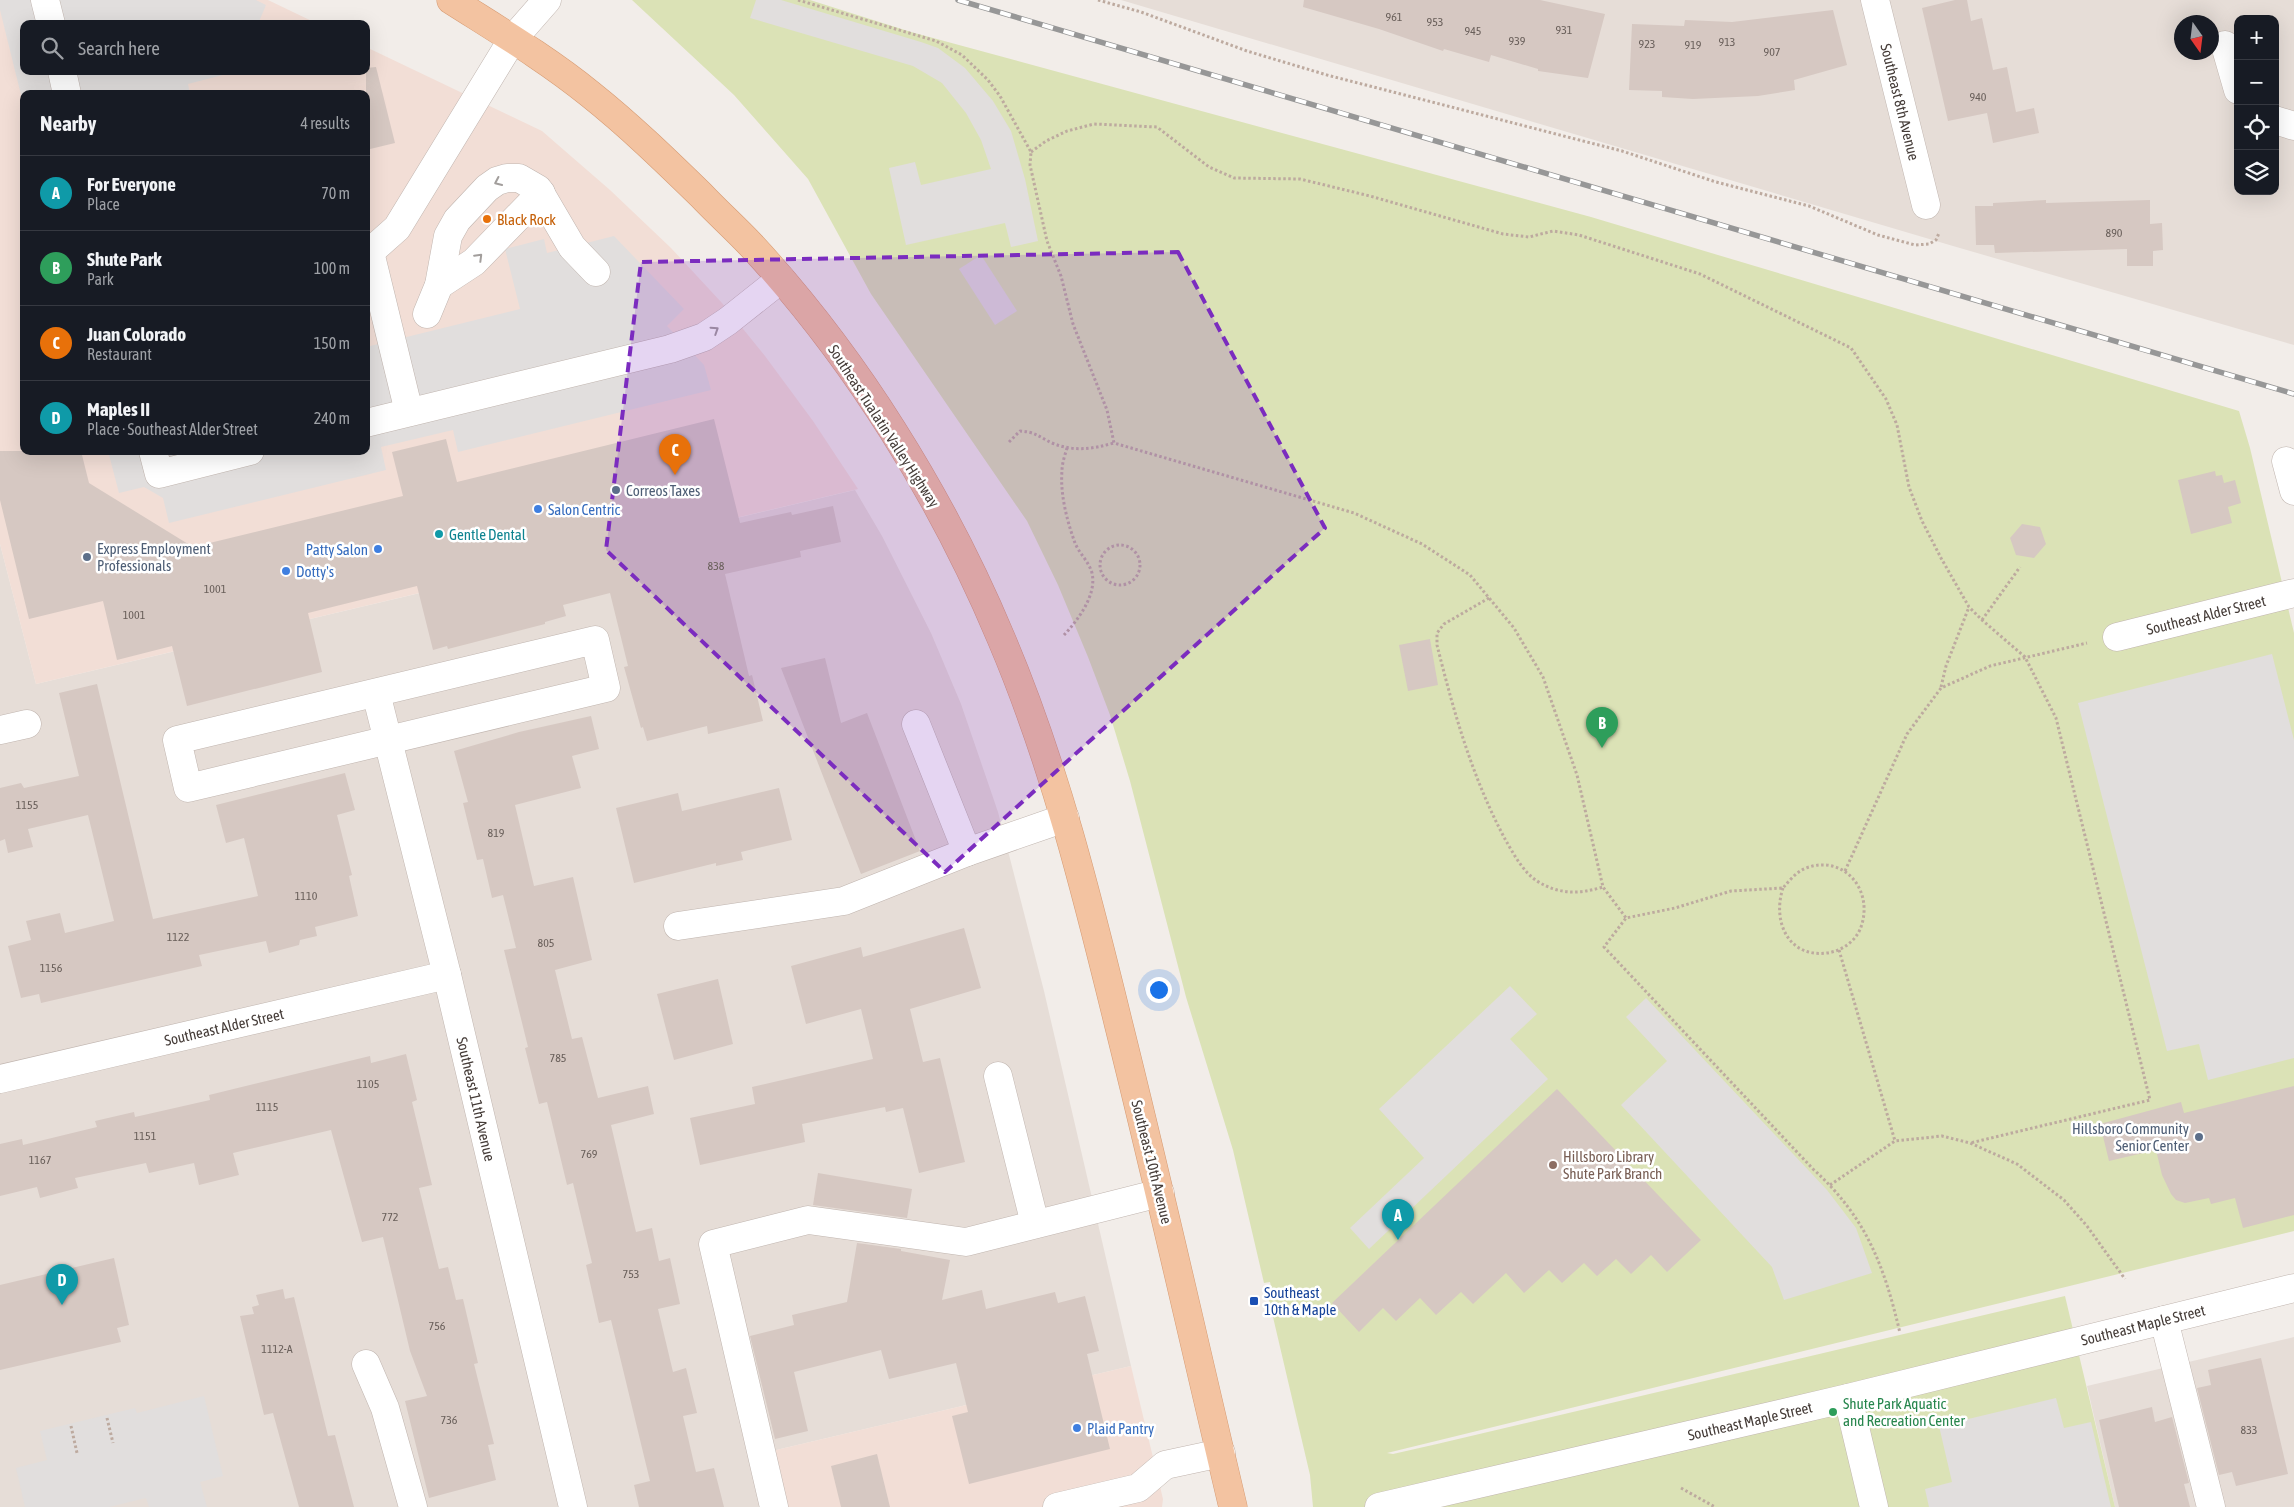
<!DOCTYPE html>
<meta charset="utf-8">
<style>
body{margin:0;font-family:"Asap Condensed",sans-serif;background:#20242c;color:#f1f3f6}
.controls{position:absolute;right:15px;top:15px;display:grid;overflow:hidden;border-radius:10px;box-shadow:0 5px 20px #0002}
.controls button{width:45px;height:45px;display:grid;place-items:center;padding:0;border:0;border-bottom:1px solid #363941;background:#171b24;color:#f1f3f6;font:25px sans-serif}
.compass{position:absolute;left:2174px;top:15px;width:45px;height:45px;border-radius:50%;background:#171b24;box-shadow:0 5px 20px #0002;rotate:166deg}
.you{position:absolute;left:1158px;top:989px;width:18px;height:18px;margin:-12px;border:4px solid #fff;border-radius:50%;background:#1a73e8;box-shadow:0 0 0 8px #1a73e833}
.badge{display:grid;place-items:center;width:32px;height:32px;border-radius:50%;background:#e2304b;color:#fff;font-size:16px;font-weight:700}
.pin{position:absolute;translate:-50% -41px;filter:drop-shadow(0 1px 2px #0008)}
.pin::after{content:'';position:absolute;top:26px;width:18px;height:15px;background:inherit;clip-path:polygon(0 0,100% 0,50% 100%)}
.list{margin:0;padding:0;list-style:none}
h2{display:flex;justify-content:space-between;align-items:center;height:65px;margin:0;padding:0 20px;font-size:21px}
h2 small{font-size:16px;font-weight:400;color:#9ea1a6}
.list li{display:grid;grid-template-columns:32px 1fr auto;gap:15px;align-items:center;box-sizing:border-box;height:75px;padding:0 20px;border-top:1px solid #363941}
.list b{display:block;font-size:19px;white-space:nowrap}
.list p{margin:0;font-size:16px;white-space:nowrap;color:#9ea1a6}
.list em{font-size:16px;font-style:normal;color:#9ea1a6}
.icon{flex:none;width:28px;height:28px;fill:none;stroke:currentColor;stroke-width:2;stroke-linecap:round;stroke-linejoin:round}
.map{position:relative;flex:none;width:2294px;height:1507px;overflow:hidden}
.search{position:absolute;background:#171b24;box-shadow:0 5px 20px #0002;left:20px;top:20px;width:350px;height:55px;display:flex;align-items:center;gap:12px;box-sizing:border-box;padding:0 18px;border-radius:10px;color:#9ea1a6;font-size:19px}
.panel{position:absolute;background:#171b24;box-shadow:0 5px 20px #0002;left:20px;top:90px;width:350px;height:365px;border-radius:10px}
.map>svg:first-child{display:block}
</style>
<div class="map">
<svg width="2294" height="1507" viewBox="0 0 2294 1507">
<rect width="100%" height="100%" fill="#f2ede9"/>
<g fill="#e6ddd7" fill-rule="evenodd">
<path d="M 1121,0 L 2294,0 L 2294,345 L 1953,246 ZM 2238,19 L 2275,19 L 2275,191 L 2238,191 ZM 2182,22 L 2212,22 L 2212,52 L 2182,52 Z"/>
<polygon points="855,490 882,536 931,633 961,704 998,812 1044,991 1131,1366 772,1451 785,1507 0,1507 0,544 36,684"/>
<polygon points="2294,1337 2294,1507 2115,1507 2087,1386"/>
</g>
<g fill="#f2ded6" fill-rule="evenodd">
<path d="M 0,0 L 268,0 L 318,24 L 24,24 L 24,71 L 366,71 L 366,47 L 542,131 L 610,190 L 671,248 L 722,303 L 765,356 L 813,421 L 858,489 L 36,684 L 0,544 ZM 24,94 L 366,94 L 366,451 L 24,451 Z"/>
<polygon points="1131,1366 1163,1499 1162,1507 785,1507 772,1451"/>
</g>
<polygon fill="#dbe2b6" points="632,0 810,0 911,32 1591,217 2239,411 2250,448 2294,633 2294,1231 1387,1453 1393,1454 1437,1444 2065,1296 2115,1507 1313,1507 1310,1475 1269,1300 1274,1299 1270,1282 1264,1283 1233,1150 1186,997 1130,781 1110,715 1088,657 1058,585 1027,521 871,294 808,179 734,95"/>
<g fill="#e1dedd">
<polygon points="0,0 256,0 266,5 258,24 24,24 24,71 238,71 188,84 190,94 24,94 24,107 0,10"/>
<polygon points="756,0 781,0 921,42 938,48 965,68 993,101 1011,131 1025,179 1038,241 1011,247 1005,223 906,245 889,168 915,162 921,185 991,169 981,140 966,113 942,83 913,66 750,18"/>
<polygon points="614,236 684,309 667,326 704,365 711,390 458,452 453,430 381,447 386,470 169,523 163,498 144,487 119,493 108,451 366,451 366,347 520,309 505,249 544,239 547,253"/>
<polygon points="981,255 1017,311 995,325 959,269"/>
<polygon points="2272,654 2294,740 2294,1058 2208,1080 2199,1044 2167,1051 2078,703"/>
<polygon points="1510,986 1537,1014 1510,1039 1548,1079 1369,1249 1350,1228 1424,1158 1379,1109"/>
<polygon points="1646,998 1827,1190 1856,1228 1872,1273 1784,1300 1772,1267 1621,1105 1667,1061 1626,1017"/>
<polygon points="204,1396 223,1476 200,1482 207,1507 149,1507 146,1498 109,1507 25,1507 16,1468 47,1460 40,1431 135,1408 137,1413"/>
<polygon points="2056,1398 2064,1428 2091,1422 2111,1507 1929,1507 1925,1489 1952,1482 1939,1426"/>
</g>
<g fill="#d6c8c2">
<polygon points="1304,0 1540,0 1605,14 1588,78 1538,71 1538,69 1491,55 1489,62 1444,49 1443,51 1379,29 1303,7"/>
<polygon points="1955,0 1967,0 1971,21 1982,18 1993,70 2007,67 2016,112 2034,108 2039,133 1993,143 1987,113 1948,121 1922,8"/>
<polygon points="1833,10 1847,65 1794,80 1795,90 1758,96 1693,99 1662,97 1662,91 1629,90 1632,24 1684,26 1685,20 1732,22"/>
<polygon points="376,67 395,143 366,150 366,68"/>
<polygon points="2046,200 2046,203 2150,200 2150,224 2162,223 2163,250 2153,251 2153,266 2127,266 2127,249 1995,253 1994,245 1976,245 1975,206 1993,206 1993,203"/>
<polygon points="714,419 740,523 791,512 792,515 833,506 841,542 800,551 801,557 725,574 749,676 752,675 763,721 708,734 707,726 647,741 643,727 641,728 624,667 628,666 610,593 563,605 566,616 545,622 545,624 448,649 447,646 433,650 417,586 308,613 322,672 187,706 172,646 117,660 103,601 29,619 0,500 0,451 81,451 89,483 193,547 403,496 392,452 446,439 457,482"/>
<polygon points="2215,471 2216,476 2222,475 2224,483 2235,480 2241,503 2228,507 2232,523 2191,534 2178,480"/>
<polygon points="2022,524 2040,527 2046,544 2034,558 2016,555 2010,538"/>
<polygon points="1430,639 1438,685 1408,691 1399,645"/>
<polygon points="825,658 841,723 867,713 920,851 861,874 781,668"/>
<polygon points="97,684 153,919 258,896 244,838 226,843 216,805 345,773 355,810 337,815 352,875 349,876 358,916 315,927 317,936 300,940 299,945 269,953 266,941 199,955 202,966 41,1003 39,994 21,998 8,946 31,940 26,921 60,913 65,933 114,921 88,815 28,829 33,847 8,853 5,839 0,841 0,788 21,783 24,788 79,776 59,693"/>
<polygon points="591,716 599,749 572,756 581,788 515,805 534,886 573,877 592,960 555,970 572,1039 582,1037 598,1098 648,1086 654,1114 611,1125 636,1232 652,1228 659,1261 670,1258 680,1304 658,1309 673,1372 686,1368 697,1413 683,1416 696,1472 714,1468 724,1507 639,1507 634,1485 650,1481 611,1320 599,1323 586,1265 592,1263 573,1183 567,1185 547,1102 539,1104 525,1048 528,1047 504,950 516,948 503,895 492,898 483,859 477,860 463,803 468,802 454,751 519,732"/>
<polygon points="779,788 792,840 741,852 743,860 716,866 716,863 634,883 616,808 678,793 682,811"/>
<polygon points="964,928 981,988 910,1009 923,1062 940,1058 965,1162 919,1173 903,1108 886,1112 885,1107 802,1124 805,1142 700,1165 690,1118 755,1104 752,1087 873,1059 861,1009 806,1024 791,966 861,947 863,957"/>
<polygon points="718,979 733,1044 674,1060 657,994"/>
<polygon points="406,1054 417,1100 412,1102 432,1185 419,1188 439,1269 448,1267 456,1300 463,1299 478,1363 474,1364 494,1444 488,1445 496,1480 429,1498 405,1401 427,1396 410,1351 383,1237 362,1242 331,1130 233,1153 239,1175 199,1185 194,1163 149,1173 146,1163 75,1178 78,1188 40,1198 37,1187 0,1196 0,1144 22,1139 23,1145 97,1127 95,1121 134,1112 135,1117 210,1100 209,1095 370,1056 371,1063"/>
<polygon points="2294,1086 2294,1215 2243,1228 2235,1198 2211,1204 2209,1198 2185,1203 2176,1200 2171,1194 2162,1175 2156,1150 2109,1161 2100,1124 2181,1102 2184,1113"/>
<polygon points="1557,1089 1701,1240 1667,1272 1651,1255 1631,1274 1616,1259 1597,1276 1584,1263 1562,1283 1549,1270 1524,1293 1506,1273 1473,1304 1461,1292 1436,1315 1420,1298 1396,1321 1383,1308 1359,1332 1332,1303"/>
<polygon points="818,1173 912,1189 907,1218 813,1205"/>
<polygon points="857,1243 901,1249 901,1251 950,1260 942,1300 982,1290 986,1309 1055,1292 1058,1303 1085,1296 1099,1351 1087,1354 1110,1449 969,1484 952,1416 968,1412 956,1363 889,1379 881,1350 794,1372 808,1431 775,1439 750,1336 794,1325 792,1315 847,1302"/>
<polygon points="114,1258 129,1325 117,1328 121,1342 0,1370 0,1285"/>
<polygon points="283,1289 285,1299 294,1297 328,1436 335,1435 354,1507 299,1507 273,1413 264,1415 240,1316 254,1314 252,1307 259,1305 256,1295"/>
<polygon points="2261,1358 2288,1474 2236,1486 2232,1472 2219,1475 2197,1388 2211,1385 2208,1370"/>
<polygon points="2152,1407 2155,1422 2172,1417 2189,1483 2184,1484 2190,1507 2119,1507 2099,1420"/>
<polygon points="877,1454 890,1507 841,1507 831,1466"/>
</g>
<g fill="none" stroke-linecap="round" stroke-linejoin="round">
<g stroke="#c0b5af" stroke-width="29">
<g id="minor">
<polyline points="45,0 51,24"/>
<polyline points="1875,0 1926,205"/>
<polyline points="2225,45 2238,90"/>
<polyline points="62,71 67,94"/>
<polyline points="2275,120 2294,126"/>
<polyline points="366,251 370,252 409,412"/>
<polyline points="370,252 397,228 512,40 547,0"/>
<polyline points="439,285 474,262 541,193"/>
<polyline points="427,314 439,285 448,236 457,220 487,188 497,181 507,178 519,178 538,189 572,247 596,272"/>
<polyline points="366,423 670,349 704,337 728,321 781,279"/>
<polyline points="153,451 159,474 250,451"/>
<polyline points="2286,461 2294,491"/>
<polyline points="2117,637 2294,593"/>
<polygon points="595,640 606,688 188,788 177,740"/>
<polyline points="376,693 447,975 573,1507"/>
<polyline points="916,724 967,852"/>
<polyline points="0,730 27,724"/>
<polyline points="678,926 844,901 967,852 1065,818"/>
<polyline points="998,1076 1035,1224"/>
<polyline points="0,1079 447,975"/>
<polyline points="2164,1320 2211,1507"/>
<polyline points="366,1364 385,1408 413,1507"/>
<polyline points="1848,1398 1874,1507"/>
<polyline points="774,1507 713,1244 808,1220 966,1242 1160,1193"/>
<polyline points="1057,1507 1138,1488 1165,1465 1221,1453"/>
<polyline points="1379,1507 1848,1398 2294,1288"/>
</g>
</g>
<g stroke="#d69b73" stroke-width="29">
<path id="major" d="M 451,0 C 498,30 547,59 590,94 C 629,125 665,160 701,195 C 717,212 735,228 751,245 C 855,357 942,497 1001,638 C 1054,762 1087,895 1119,1026 C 1159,1186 1195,1347 1233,1507"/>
</g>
<g stroke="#bdaa9f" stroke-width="3" stroke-dasharray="2.5 2.5" stroke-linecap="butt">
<polyline points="798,0 936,41 962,55 988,80 1000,96 1031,152 1030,165 1047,241 1061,276 1073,324 1107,410 1114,443 1354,513 1422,544 1470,575 1514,628 1543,677 1577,775 1603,887 1626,918"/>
<polyline points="1098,0 1141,12 1247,51 1327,75 1622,151 1716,182 1809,206 1878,235 1915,245 1929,244 1936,240 1939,233"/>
<polyline points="1031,152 1046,141 1067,131 1094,124 1157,127 1209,167 1234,178 1300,179 1370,196 1503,234 1529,237 1553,231 1579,235 1700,274 1851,348 1886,399 1897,425 1909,487 1922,521 1941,558 1969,607 1982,620 2025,657 2056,718 2150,1100 1970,1143"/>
<path d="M 1009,442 L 1020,431 C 1036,432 1039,437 1052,443 C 1074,452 1092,449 1114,443"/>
<circle cx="1120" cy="565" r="20"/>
<path d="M 1489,598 L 1444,624 L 1437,633 L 1437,645 C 1454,713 1472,777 1505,839 C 1513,853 1523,872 1537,881 C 1559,895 1580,894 1603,887"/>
<polyline points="1982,620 2020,567"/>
<path d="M 1064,635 C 1078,620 1097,595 1092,573 C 1089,562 1079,553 1075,543 C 1067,521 1060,494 1062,471 C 1062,463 1065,455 1067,448"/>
<polyline points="1941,687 1946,666 1969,607"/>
<polyline points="1845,871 1907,734 1941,688 1990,666 2087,643"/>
<path d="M 1783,888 C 1772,921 1788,958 1827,953 C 1842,951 1856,941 1861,927 C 1874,890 1844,854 1806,868 C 1796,872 1789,881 1783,888 L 1731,891 L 1675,908 L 1626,918 L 1604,947 L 1813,1169 C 1866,1217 1884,1265 1900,1333"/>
<polyline points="1839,950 1895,1141"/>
<polyline points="1830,1185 1895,1141 1942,1136 1970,1143 2017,1164 2064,1200 2087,1226 2125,1279"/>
<polyline points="107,1418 113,1443"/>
<polyline points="71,1426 77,1453"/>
<polyline points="1681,1488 1715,1507"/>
</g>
<use href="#minor" stroke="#fff" stroke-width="28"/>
<use href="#major" stroke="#f3c3a1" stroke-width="28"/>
<g stroke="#979797" stroke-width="5.5">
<polyline id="rail" points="958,0 2294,394"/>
</g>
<use href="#rail" stroke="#fff" stroke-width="4" stroke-dasharray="11" stroke-linecap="butt"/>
</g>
<defs><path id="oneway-chevron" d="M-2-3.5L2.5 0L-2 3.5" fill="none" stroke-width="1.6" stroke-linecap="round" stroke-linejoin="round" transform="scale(1.25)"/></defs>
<g stroke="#a29e9c">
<use href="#oneway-chevron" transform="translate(498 182) rotate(155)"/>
<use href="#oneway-chevron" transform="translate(479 257) rotate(-45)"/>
<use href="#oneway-chevron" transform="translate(715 330) rotate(-33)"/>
</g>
<path fill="#7b2cbf" fill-opacity="0.2" stroke="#7b2cbf" stroke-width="4" stroke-dasharray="10 6" stroke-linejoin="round" d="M 1178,252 L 1325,528 L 945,872 L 606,550 L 641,262 Z"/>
<circle fill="#e8710a" stroke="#fff" stroke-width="2" cx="487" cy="219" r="5"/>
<g fill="#5c6f8a" stroke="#fff" stroke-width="2">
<circle cx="616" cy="490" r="5"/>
<circle cx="87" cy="557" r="5"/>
<circle cx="2199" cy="1137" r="5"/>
</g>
<g fill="#3f7fe0" stroke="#fff" stroke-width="2">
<circle cx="538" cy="509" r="5"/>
<circle cx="378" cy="549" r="5"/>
<circle cx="286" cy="571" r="5"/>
<circle cx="1077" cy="1428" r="5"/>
</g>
<circle fill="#0f9aa8" stroke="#fff" stroke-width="2" cx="439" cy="534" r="5"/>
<circle fill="#8d6e63" stroke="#fff" stroke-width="2" cx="1553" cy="1165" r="5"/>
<rect fill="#1a4fb4" stroke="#fff" stroke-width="2" x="1249" y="1296" width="10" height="10" rx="2.5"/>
<circle fill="#2e9e5b" stroke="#fff" stroke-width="2" cx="1833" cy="1412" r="5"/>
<g text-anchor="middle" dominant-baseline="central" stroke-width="5" stroke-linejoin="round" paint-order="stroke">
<g font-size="12" fill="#695f5a">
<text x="1394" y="17">961</text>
<text x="1435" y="22">953</text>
<text x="1564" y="30">931</text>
<text x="1473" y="31">945</text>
<text x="1517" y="41">939</text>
<text x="1727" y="42">913</text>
<text x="1647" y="44">923</text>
<text x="1693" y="45">919</text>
<text x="1772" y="52">907</text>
<text x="1978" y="97">940</text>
<text x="2114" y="233">890</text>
<text x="716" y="566">838</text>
<text x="215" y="589">1001</text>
<text x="134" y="615">1001</text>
<text x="27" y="805">1155</text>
<text x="496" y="833">819</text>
<text x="306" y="896">1110</text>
<text x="178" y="937">1122</text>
<text x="546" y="943">805</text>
<text x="51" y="968">1156</text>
<text x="558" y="1058">785</text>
<text x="368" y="1084">1105</text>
<text x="267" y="1107">1115</text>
<text x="145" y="1136">1151</text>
<text x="589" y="1154">769</text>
<text x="40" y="1160">1167</text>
<text x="390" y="1217">772</text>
<text x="631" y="1274">753</text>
<text x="437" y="1326">756</text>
<text x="277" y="1349">1112-A</text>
<text x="449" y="1420">736</text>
<text x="2249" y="1430">833</text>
</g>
<g font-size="15" fill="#453c38" stroke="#fff">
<text transform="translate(1900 102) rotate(76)">Southeast 8th Avenue</text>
<text transform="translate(884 426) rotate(57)">Southeast Tualatin Valley Highway</text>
<text transform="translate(2206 615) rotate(-14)">Southeast Alder Street</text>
<text transform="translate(224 1027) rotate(-13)">Southeast Alder Street</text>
<text transform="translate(476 1099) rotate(77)">Southeast 11th Avenue</text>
<text transform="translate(1152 1162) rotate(76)">Southeast 10th Avenue</text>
<text transform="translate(2143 1325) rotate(-14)">Southeast Maple Street</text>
<text transform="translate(1750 1421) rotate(-13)">Southeast Maple Street</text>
</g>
<g font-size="15" fill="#c56008" stroke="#fff" text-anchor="start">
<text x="497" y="219">Black Rock</text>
</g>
<g font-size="15" fill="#4e5e75" stroke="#fff" text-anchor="start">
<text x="626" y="490">Correos Taxes</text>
<text x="97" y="548">Express Employment<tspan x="97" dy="17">Professionals</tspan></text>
<text x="2189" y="1128" text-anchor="end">Hillsboro Community<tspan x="2189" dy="17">Senior Center</tspan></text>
</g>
<g font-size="15" fill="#366cbe" stroke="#fff" text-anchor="start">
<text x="548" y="509">Salon Centric</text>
<text x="368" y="549" text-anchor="end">Patty Salon</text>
<text x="296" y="571">Dotty's</text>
<text x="1087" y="1428">Plaid Pantry</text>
</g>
<g font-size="15" fill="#0d838f" stroke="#fff" text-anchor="start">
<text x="449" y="534">Gentle Dental</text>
</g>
<g font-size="15" fill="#785e54" stroke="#fff" text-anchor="start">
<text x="1563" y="1156">Hillsboro Library<tspan x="1563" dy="17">Shute Park Branch</tspan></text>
</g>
<g font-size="15" fill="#164399" stroke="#fff" text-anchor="start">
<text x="1264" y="1292">Southeast<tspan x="1264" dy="17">10th &amp; Maple</tspan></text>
</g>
<g font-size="15" fill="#27864d" stroke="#fff" text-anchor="start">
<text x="1843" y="1403">Shute Park Aquatic<tspan x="1843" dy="17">and Recreation Center</tspan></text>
</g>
</g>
</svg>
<div class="controls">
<button>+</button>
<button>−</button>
<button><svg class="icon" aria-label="locate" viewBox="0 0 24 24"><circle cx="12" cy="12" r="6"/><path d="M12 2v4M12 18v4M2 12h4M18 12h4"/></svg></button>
<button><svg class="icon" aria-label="layers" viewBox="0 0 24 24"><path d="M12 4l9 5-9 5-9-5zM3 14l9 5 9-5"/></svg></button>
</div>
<svg class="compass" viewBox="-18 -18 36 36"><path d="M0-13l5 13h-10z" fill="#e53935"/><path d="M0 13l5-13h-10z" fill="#9ea1a6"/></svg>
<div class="you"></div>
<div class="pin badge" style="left:1398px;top:1240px;background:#0f9aa8">A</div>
<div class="pin badge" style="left:1602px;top:748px;background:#2e9e5b">B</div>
<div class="pin badge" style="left:675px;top:475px;background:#e8710a">C</div>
<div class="pin badge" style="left:62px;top:1305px;background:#0f9aa8">D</div>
<div class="search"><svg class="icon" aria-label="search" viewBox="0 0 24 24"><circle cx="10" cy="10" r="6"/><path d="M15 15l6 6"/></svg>Search here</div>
<section class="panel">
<h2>Nearby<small>4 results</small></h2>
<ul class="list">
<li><span class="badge" style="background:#0f9aa8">A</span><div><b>For Everyone</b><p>Place</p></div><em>70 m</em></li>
<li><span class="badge" style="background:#2e9e5b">B</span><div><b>Shute Park</b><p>Park</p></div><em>100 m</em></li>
<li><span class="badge" style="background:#e8710a">C</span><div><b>Juan Colorado</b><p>Restaurant</p></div><em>150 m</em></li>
<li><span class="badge" style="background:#0f9aa8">D</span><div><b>Maples II</b><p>Place · Southeast Alder Street</p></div><em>240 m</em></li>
</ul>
</section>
</div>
